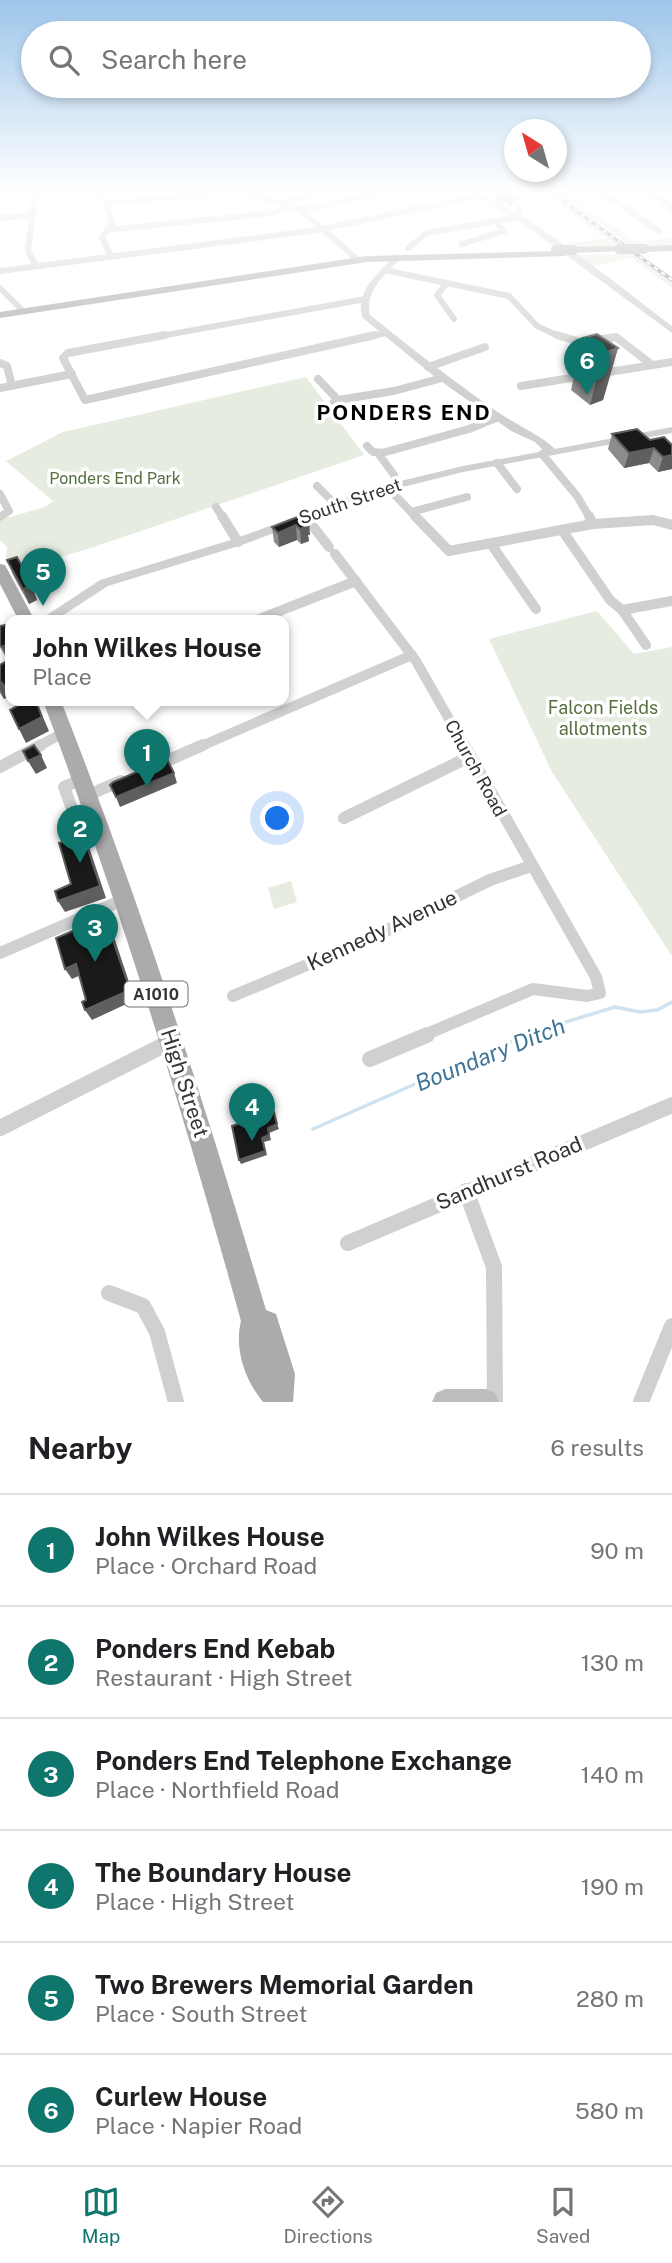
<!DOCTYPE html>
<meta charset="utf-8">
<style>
body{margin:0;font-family:"Public Sans",sans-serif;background:#f2f2f2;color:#202124}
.compass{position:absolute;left:504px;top:119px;width:63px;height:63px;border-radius:50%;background:#fff;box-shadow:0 4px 10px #0003;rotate:323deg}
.you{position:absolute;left:278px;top:819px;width:24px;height:24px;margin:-18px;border:5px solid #fff;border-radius:50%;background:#1a73e8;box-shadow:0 0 0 10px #1a73e833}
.badge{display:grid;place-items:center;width:46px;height:46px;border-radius:50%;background:#0f766e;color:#fff;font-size:23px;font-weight:700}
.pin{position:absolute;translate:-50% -58px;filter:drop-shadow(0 2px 4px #0008)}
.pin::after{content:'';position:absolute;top:37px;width:24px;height:21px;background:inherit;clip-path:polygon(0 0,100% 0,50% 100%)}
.popup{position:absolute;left:5px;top:615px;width:284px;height:91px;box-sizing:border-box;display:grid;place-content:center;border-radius:14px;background:#fff;filter:drop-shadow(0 2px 5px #0005);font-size:23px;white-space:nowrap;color:#757577}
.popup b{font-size:26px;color:#202124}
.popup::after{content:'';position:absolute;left:50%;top:100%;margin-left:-14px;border:14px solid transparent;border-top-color:#fff}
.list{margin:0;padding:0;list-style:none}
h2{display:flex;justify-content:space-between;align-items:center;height:91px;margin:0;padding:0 28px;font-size:30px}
h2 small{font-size:23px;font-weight:400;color:#757577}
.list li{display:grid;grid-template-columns:46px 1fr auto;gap:21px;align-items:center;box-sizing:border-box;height:112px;padding:0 28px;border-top:2px solid #e0e0e0}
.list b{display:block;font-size:26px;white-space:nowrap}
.list p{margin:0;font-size:23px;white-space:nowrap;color:#757577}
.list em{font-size:23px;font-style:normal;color:#757577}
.icon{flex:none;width:38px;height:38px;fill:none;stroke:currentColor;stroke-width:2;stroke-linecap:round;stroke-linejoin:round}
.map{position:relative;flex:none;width:672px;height:1402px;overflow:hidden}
.search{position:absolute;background:#fff;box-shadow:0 4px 10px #0003;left:21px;right:21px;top:21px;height:77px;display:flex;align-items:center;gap:18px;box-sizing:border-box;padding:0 24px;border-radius:38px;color:#757577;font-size:26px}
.sheet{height:763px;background:#fff}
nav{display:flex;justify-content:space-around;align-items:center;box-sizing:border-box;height:98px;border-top:2px solid #e0e0e0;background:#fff;font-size:19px;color:#757577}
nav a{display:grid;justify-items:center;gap:4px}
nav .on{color:#0f766e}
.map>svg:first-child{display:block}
</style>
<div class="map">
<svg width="672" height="1402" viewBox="0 0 672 1402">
<rect width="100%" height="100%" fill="#fff"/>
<g fill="#e6ecdf">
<polygon points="543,193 550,193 625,247 568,248 566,244 605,238"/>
<polygon points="557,193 564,193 636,242 672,238 672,246 632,247"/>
<polygon points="635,254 672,281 672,288 632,258 593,266 578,255"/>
<polygon points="306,377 364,455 91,548 12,571 6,562 7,547 0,540 0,520 45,507 53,501 6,461 63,432"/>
<polygon points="597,611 634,654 672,647 672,956 552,772 489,639"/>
<polygon points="291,881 297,902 274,909 268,888"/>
</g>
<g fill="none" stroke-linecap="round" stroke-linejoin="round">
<g stroke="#cfe2ee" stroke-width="2">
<polyline points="641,193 672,214"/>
<polyline points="669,242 672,239"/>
</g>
<polyline stroke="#cfe2ee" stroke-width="3.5" points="313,1129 533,1032 615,1007 640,1012 657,1010 672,1002"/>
<g stroke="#d0d0d0" stroke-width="6">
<polyline points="35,193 28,251 36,266"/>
<polyline points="102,193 113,223 102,237 111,256"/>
<polyline points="250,193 301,210 358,260"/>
<polyline points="603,193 659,231"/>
<polyline points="281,202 307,196"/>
<polyline points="106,203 220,193"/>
<polyline points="301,210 380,193"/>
<polyline points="0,218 34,215"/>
<polyline points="107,230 272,213 292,207"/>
<polyline points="462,244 504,231 496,222"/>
<polyline points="408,248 427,233 519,217 517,193"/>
<polyline points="384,270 509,296 537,326 561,337"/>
<polyline points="0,271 318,230 476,196"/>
<polyline points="447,283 437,295 454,319"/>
<polyline points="0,288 23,311"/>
<polyline points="155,337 366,299"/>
<polyline points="367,337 386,333"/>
</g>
<g stroke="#d0d0d0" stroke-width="8">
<polyline points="165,335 68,353 63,358 85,400 375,335"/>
<polyline points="557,335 580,342 616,337 652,365"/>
<polyline points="0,363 7,366 12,386"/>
<polyline points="428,367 485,347"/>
<polyline points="318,379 338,400"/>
<polyline points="521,386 672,362"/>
<polyline points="0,388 72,374"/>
<polyline points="337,405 334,402 338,400 394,391 442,378"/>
<polyline points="367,446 373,452 382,453 469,429 498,417"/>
<polyline points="382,453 380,456 394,475"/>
<polyline points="542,454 577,496 590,518"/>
<polyline points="497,463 517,489"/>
<polyline points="317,486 335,504"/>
<polyline points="387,487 417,518"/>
<polyline points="0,494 9,511 0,517"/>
<polyline points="216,507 223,518"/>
<polyline points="411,512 467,497"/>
<polyline points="305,516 307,518"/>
</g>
<g stroke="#d0d0d0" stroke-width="10">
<polyline points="222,516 238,542"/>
<polyline points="305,516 329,547"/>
<polyline points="415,516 449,551 593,524 589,516"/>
<polyline points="593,524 653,520 672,525"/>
<polyline points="562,530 610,600 622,610 646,645"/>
<polyline points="491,544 536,609"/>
<polyline points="335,554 416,661 465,747"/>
<polyline points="622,610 672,601"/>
<polyline points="254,621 356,581"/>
<polyline points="37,747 65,732"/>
<polyline points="199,747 412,655"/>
</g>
<g stroke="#d0d0d0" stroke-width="12">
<polyline points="155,766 203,745"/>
<polyline points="0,767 41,745"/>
<polyline points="82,779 64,787 78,825 82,827 98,820"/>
<polyline points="88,795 121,781"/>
<polyline points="344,818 469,757"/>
<polyline points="0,953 125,899"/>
<polyline points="233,996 371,938 490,880 531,866"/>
<polyline points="422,1036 533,989 587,996 600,993 596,977 464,745"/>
</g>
<g stroke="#d0d0d0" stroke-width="16">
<polyline points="370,1059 427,1035"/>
<polyline points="0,1128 172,1041"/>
<polyline points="466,1191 494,1267 495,1402"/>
<polyline points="348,1243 672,1105"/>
<polyline points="109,1293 143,1306 157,1332 176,1402"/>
<polyline points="641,1402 672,1326"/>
</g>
<g fill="#d0d0d0" fill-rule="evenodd">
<path d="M 470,193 C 507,193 635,299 672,326 L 672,333 L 524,224 Z"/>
<path d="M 396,254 L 403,256 C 388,273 364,289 370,315 C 411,348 452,380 496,411 C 515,424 537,433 555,449 L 672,427 L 672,433 L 463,472 L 383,492 L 242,545 L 108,586 L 54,621 L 38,621 L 100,580 L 234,539 L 376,487 L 463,466 L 544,451 L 535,442 L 511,431 L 435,377 L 363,318 C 353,292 380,272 396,254 Z"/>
</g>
<polygon fill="#bdbdbd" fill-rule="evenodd" points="445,1389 486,1389 495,1393 499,1402 432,1402 436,1393"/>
<g fill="#ababab" fill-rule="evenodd">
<polygon points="649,193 659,193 672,203 672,211"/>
<polygon points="672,245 672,251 644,252 639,249 644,246"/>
<polygon points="619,246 623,247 623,251 573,253 568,250 573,247"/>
<polygon points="561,251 566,254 565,256 367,262 0,318 0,312 367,256"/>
<polygon points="0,564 5,565 35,621 19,621 0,584"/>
<path d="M 43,701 L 61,701 C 140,901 205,1104 266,1310 L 276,1314 L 295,1374 L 293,1402 L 263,1402 C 245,1380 234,1349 241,1321 C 183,1112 120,905 43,701 Z"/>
</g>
<g stroke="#888" stroke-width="3.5">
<polyline id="rail" points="552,193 672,280"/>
</g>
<use href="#rail" stroke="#fff" stroke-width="2" stroke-dasharray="4.5" stroke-linecap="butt"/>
<g stroke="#ababab" stroke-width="10">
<polyline points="619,249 644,249"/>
<polyline points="556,250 573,250"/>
</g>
</g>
<g fill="#8c8c8c">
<polygon points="496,193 511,193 513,200 512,207 495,199"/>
<polygon points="583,338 618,348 603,400 590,405 571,390"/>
<polygon points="612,434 650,440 672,445 672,469 658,472 649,463 624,468 608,449"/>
<polygon points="305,514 310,535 308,535 309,541 301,544 297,540 279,547 274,542 272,527"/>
<polygon points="7,560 37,600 29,604 13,575"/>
<polygon points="10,624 10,698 9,696 4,699 0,693 0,665 8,661 0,647 0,626"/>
</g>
<g fill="#5f5f5f">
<polygon points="618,348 603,400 590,405 604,353"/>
<polygon points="654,448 649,463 624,468 629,453"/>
<polygon points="672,455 672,469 658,472 663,457"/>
<polygon points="309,520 310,535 308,535 309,541 301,544 300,529 304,522"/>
<polygon points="296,525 297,540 279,547 278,533"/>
<polygon points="32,585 37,600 29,604 23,589"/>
<polygon points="10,642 10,660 9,662 2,647"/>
<polygon points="1,682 9,696 4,699 0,690 0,683"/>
<polygon points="10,685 10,697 6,687"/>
<polygon points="36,701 49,731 26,743 19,729"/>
<polygon points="41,755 47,768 36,774 28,761"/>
<polygon points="174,773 177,783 120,807 116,797"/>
<polygon points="79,822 85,835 106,898 65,912 58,901 100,886"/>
<polygon points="105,917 111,928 135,1000 92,1020 85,1010"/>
<polygon points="76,964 83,974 72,979 65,969"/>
<polygon points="277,1124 279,1129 269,1133 271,1140 264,1142 267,1155 241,1164 239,1160 262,1138 268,1128"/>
</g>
<g fill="#1a1a1a" stroke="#5f5f5f" stroke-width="2">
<polygon points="499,193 511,193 513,200"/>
<polygon points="597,334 618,348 604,353 583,338"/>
<polygon points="637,429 650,440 664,437 672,445 672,455 663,457 654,448 629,453 612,434"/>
<polygon points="305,514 309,520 304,522 308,526 300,529 296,525 278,533 272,527"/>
<polygon points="17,557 32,585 23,589 7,560"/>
<polygon points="10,624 10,642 2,647 0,645 0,626"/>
<polygon points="10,659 10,685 6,687 1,682 0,683 0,665"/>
<polygon points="26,701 36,701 42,717 19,729 10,710"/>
<polygon points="34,745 41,755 28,761 23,751"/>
<polygon points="167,759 174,773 116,797 110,785 113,782"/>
<polygon points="79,822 100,886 58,901 55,891 71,884 59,843 69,840 65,827"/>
<polygon points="105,917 130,990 85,1010 82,1002 86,1000 76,964 65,969 56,938"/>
<polygon points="274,1112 277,1124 268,1128 269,1135 262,1138 265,1151 239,1160 232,1126"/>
</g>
<linearGradient id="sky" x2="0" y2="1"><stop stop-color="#9ec6ea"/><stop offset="0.49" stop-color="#fff"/><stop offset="1" stop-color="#fff" stop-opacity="0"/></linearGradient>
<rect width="672" height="390" fill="url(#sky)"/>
<g text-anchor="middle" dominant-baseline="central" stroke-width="7" stroke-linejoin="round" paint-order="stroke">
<g font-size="16" fill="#56703f" stroke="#fff">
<text x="115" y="478">Ponders End Park</text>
</g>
<rect fill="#fff" stroke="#707070" stroke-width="2" x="124.5" y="981.5" width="63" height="25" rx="5"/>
<g font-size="16" font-weight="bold" fill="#333">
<text x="156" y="994">A1010</text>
</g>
<g font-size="18" fill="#333" stroke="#fff">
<text transform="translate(350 501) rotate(-19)">South Street</text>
<text transform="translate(476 768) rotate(61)">Church Road</text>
</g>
<g font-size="18" fill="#56703f" stroke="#fff">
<text x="603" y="707">Falcon Fields<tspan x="603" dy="21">allotments</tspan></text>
</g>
<g font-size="21" font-weight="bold" letter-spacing="2" fill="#000" stroke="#fff">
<text x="404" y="412">PONDERS END</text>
</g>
<g font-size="21" fill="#333" stroke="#fff">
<text transform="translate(382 930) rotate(-25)">Kennedy Avenue</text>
<text transform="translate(185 1083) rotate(72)">High Street</text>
<text transform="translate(509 1173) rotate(-23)">Sandhurst Road</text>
</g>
<g font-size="23" font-style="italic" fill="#3f7597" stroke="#fff">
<text transform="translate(490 1054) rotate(-22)">Boundary Ditch</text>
</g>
</g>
</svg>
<svg class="compass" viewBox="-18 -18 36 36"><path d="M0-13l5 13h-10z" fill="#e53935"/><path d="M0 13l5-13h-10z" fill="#757577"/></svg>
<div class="you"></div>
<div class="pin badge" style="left:147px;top:787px">1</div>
<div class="popup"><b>John Wilkes House</b>Place</div>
<div class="pin badge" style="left:80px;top:863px">2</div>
<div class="pin badge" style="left:95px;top:962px">3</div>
<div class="pin badge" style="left:252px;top:1141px">4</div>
<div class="pin badge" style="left:43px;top:606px">5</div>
<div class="pin badge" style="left:587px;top:395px">6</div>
<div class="search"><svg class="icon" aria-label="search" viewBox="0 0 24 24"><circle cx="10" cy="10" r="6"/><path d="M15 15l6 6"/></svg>Search here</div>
</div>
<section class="sheet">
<h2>Nearby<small>6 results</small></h2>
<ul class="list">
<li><span class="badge">1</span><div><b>John Wilkes House</b><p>Place · Orchard Road</p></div><em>90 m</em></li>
<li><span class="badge">2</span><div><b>Ponders End Kebab</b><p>Restaurant · High Street</p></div><em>130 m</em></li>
<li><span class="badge">3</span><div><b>Ponders End Telephone Exchange</b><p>Place · Northfield Road</p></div><em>140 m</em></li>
<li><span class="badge">4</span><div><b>The Boundary House</b><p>Place · High Street</p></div><em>190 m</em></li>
<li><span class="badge">5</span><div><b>Two Brewers Memorial Garden</b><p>Place · South Street</p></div><em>280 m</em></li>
<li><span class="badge">6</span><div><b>Curlew House</b><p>Place · Napier Road</p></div><em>580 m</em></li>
</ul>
</section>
<nav>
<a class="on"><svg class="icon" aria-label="map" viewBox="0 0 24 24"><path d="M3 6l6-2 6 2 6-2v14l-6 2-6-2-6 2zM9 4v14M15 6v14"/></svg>Map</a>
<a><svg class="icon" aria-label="directions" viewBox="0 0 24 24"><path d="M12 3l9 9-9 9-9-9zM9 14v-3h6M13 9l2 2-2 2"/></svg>Directions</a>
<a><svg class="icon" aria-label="saved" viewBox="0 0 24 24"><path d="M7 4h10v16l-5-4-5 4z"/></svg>Saved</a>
</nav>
